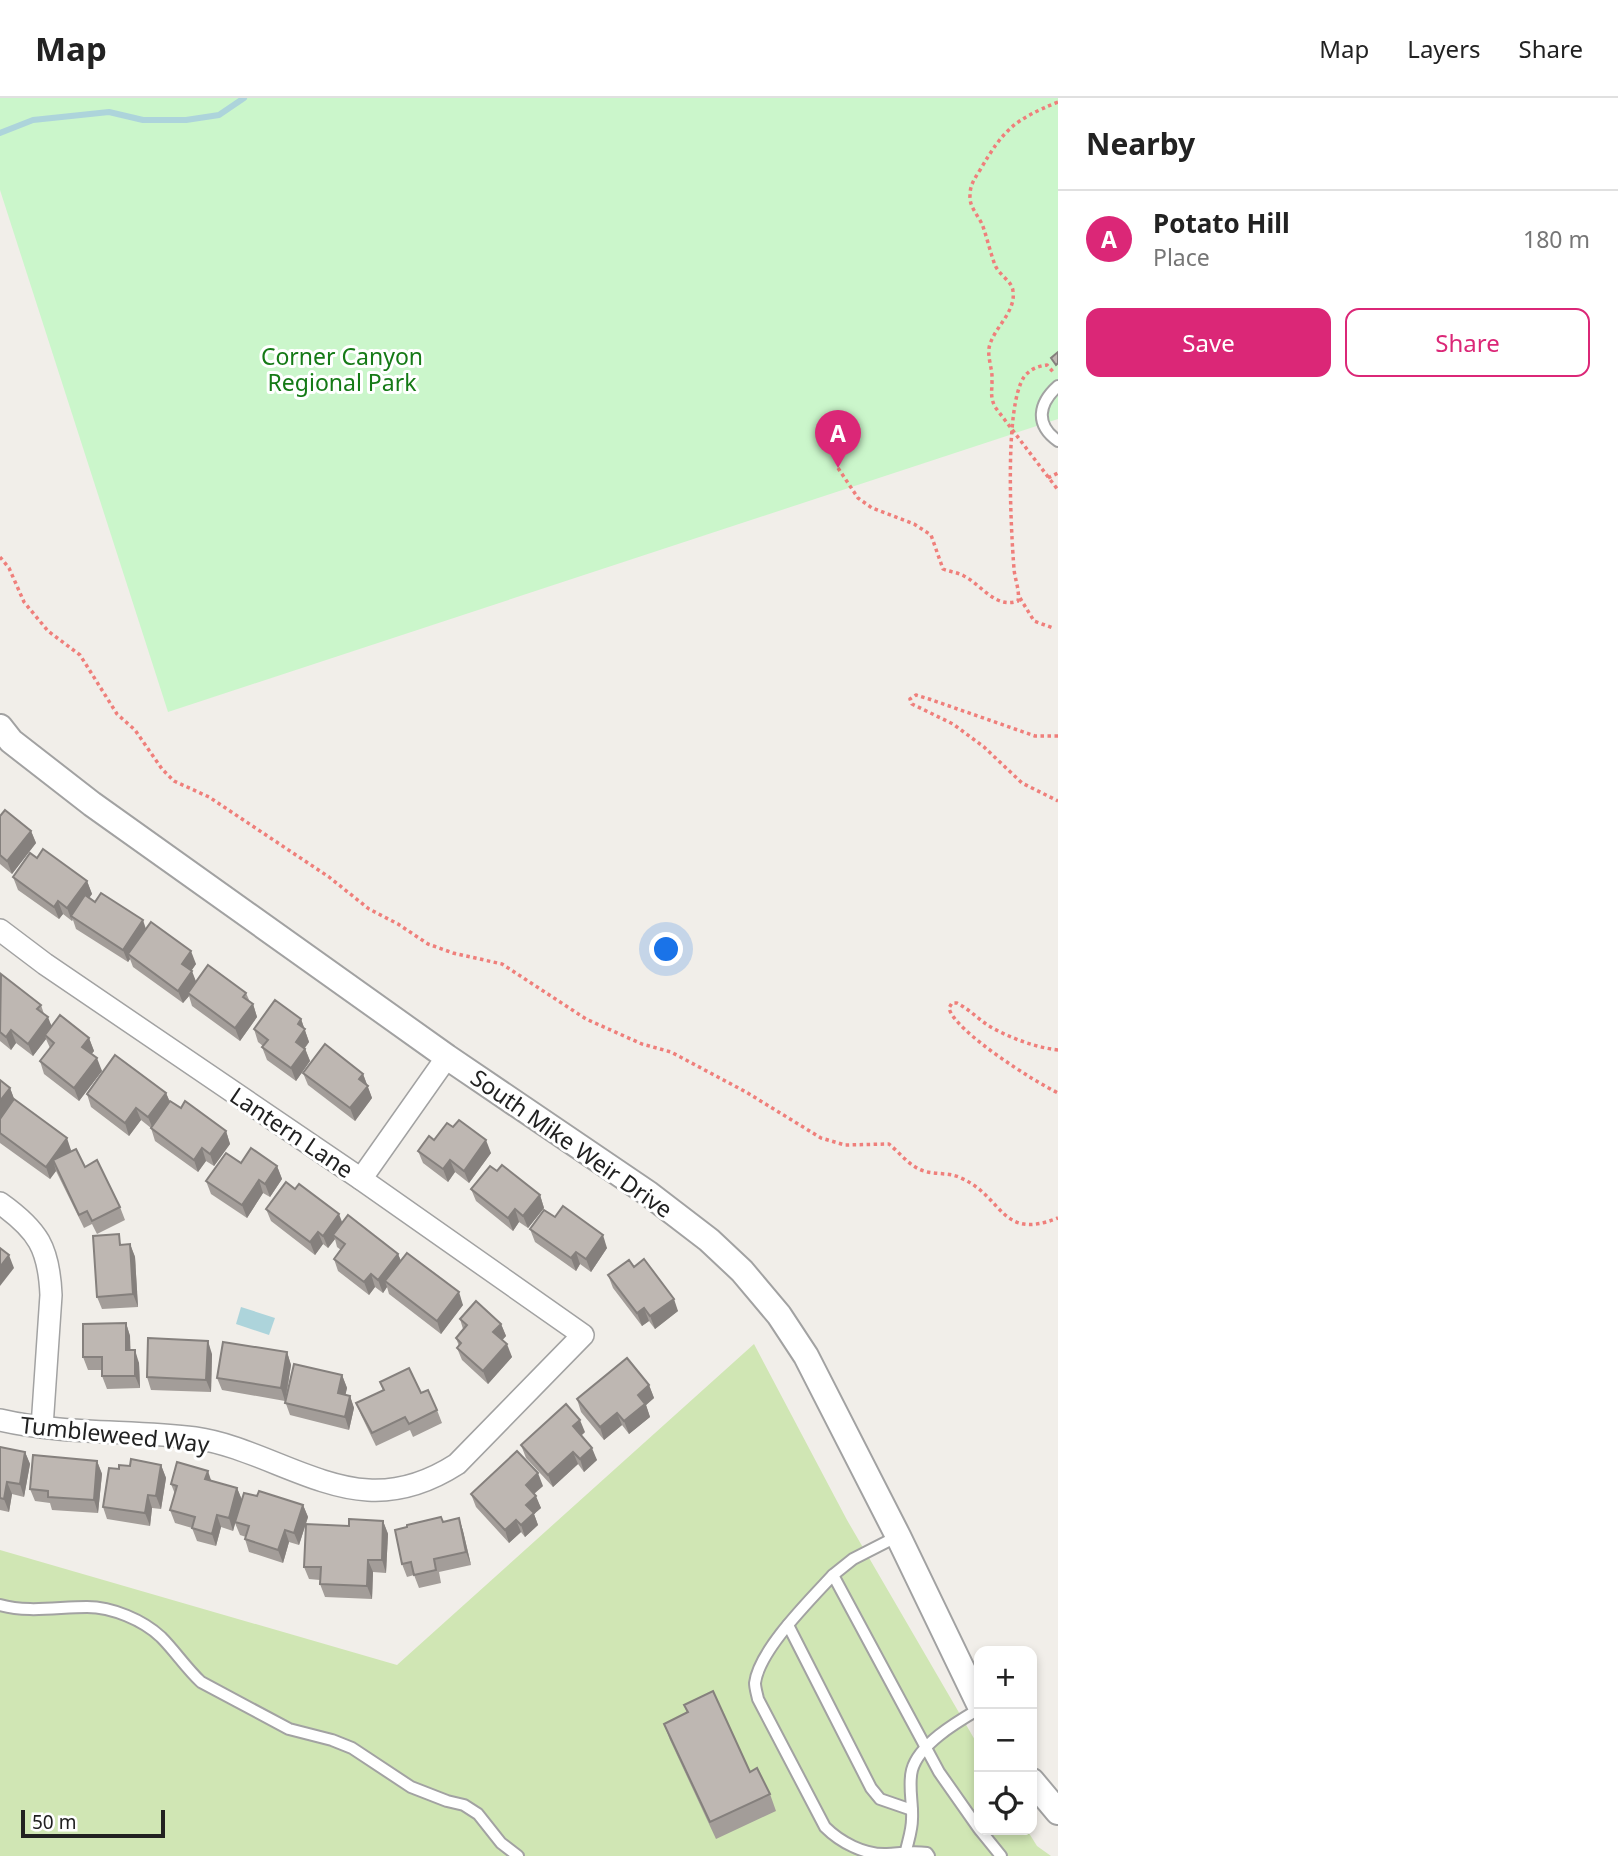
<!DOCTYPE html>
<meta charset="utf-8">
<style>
body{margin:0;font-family:"Noto Sans",sans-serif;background:#f2f2f2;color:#222}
.controls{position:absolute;right:21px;bottom:21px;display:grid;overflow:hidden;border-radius:14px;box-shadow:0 4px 10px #0003}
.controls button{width:63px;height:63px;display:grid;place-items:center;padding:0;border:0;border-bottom:2px solid #e0e0e0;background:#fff;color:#222;font:35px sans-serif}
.scale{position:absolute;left:21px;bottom:18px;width:144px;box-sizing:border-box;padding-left:7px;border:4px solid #212121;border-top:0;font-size:19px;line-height:24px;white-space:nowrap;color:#212121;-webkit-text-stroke:5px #fff;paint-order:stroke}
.you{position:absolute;left:667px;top:852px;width:24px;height:24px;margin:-18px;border:5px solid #fff;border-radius:50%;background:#1a73e8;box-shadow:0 0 0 10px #1a73e833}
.badge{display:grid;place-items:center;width:46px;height:46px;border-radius:50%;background:#db2777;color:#fff;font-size:23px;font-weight:700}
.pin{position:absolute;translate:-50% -58px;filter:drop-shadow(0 2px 4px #0008)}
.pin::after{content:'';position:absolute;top:37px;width:24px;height:21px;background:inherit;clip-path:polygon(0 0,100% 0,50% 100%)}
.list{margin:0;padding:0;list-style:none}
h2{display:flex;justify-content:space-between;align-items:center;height:91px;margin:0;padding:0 28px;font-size:30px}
h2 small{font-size:23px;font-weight:400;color:#767676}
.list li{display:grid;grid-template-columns:46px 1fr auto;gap:21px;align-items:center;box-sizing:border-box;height:98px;padding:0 28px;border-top:2px solid #e0e0e0}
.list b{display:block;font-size:26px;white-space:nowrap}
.list p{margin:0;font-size:23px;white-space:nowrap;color:#767676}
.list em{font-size:23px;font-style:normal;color:#767676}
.actions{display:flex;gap:14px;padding:21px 28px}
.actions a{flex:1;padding:16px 0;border:2px solid #db2777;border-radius:14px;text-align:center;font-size:24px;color:#db2777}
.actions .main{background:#db2777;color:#fff}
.icon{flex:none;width:38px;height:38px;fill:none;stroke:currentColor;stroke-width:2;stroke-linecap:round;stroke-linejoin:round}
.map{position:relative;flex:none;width:1058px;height:1758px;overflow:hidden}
header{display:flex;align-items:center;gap:42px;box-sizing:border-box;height:98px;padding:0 35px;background:#fff;border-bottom:2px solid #e0e0e0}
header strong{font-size:33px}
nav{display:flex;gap:38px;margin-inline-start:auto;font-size:24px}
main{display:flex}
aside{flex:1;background:#fff}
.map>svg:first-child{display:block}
</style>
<header>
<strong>Map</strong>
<nav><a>Map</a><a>Layers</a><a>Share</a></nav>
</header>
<main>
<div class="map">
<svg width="1058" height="1758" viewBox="0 0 1058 1758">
<rect width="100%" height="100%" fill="#f1eee9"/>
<polygon fill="#d0e6b4" points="754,1246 847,1422 979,1649 979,1732 1027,1732 1037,1748 1051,1758 0,1758 0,1452 397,1567"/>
<polygon fill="#cbf6cb" points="0,0 1058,0 1058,321 168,614 0,92"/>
<polygon fill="#add4db" points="241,1209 275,1220 269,1237 236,1226"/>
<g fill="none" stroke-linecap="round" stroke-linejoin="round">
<polyline stroke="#add4db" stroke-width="6" points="0,35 33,22 109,14 143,22 186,22 219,17 244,0"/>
<g stroke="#a2a2a2" stroke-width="14">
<g id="service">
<path d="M 1058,288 C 1039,305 1034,326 1058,343"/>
<polyline points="833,1477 853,1461 898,1438"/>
<path d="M 0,1507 C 28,1515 58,1509 87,1509 C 112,1509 143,1522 161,1539 C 175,1553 186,1570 201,1584 L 289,1631 L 332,1642 L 352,1650 L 411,1689 L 447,1703 L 464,1707 L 478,1716 L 501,1745 L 518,1758"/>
<polyline points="788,1527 871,1690 880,1701 912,1712"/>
<polyline points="980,1732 1001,1758"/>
<path d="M 905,1758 C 907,1745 912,1734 912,1721 C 913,1705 908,1687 912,1672 C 919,1646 957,1624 979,1611"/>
<path d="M 929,1758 L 927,1755 C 911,1753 902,1755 887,1756 C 864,1757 840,1744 825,1729 L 758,1601 C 757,1596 755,1590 755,1585 C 759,1552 811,1501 833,1477 L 939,1674 L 979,1731"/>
</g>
</g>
<g stroke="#a2a2a2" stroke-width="24">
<g id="minor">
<path d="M 0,832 L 45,866 L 361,1081 L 583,1237 L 457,1366 C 429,1384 401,1394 368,1392 C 312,1389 253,1348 195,1340 C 131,1332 64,1337 0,1322"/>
<polyline points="361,1081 447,959"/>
<path d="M 0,1105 C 38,1132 49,1150 51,1197 L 42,1329"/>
</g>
</g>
<g stroke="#a2a2a2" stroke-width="28">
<g id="tertiary">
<polyline points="0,629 11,643 92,706 447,959 649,1096 709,1142 742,1173 779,1217 806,1258 898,1438 979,1606"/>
<polyline points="1032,1683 1058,1714"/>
</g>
</g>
<g stroke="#ef7f7b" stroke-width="3.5" stroke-dasharray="3.5 3.5" stroke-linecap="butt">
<path d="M 1058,4 C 1014,22 1004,31 980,72 C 975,80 970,87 970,97 C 969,108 977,116 982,126 C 987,139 990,154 995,167 C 999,177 1012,183 1013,193 C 1016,213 996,228 990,246 C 986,258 993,270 992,283 C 992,294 990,298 995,309 L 1058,392"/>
<path d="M 838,370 L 858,400 L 872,410 L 914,426 L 931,437 L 943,471 C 950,474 957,474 964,478 C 982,487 995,511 1018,503 C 1020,493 1015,482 1014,471 C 1011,432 1004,309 1024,279 C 1030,271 1038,268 1047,267 L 1054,275"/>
<polyline points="1048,380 1058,375"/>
<path d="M 0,459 L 9,470 L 24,504 L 48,533 L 80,557 L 117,616 L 135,632 L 162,671 L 174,683 L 209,699 L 329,779 L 369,811 L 398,826 L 428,846 L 453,855 L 502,866 L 586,921 L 642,946 L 671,954 L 746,994 L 821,1040 L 845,1047 L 889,1046 C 900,1055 910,1069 924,1073 C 936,1077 949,1074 961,1080 C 1004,1099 1000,1143 1058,1120"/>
<polyline points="1020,500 1034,523 1053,530"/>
<polyline points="1058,638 1035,638 929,601 916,597 910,601 912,606 953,626 984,649 1022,685 1058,703"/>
<path d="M 1058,952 C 1034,949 1010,940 989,928 C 978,921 969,911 957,905 L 952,905 L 949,910 C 954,933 1035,984 1058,995"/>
</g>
<use href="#service" stroke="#fff" stroke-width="10"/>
<use href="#minor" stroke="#fff" stroke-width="21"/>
<use href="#tertiary" stroke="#fff" stroke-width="24"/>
</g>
<g fill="#a39d99">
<polygon points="0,718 31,733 36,745 12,776 0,766"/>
<polygon points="37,760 87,783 92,796 89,800 146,831 196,866 191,873 196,884 246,895 250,904 253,906 257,919 240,943 192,908 189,898 183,905 133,869 130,861 128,864 76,831 73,822 72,823 63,816 59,821 18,792 13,779"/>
<polygon points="0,877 41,907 44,916 52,928 89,940 94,953 91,956 102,973 79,1003 44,976 40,963 50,950 46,941 33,958 16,945 11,952 0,943"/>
<polygon points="301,921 309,944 305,950 310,963 296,983 267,962 262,949 263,948 258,944 254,931"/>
<polygon points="303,975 363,976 372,1000 355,1023 308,987"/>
<polygon points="0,982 10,990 14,1001 71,1052 71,1053 120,1109 125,1122 97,1136 92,1126 84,1130 56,1073 50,1081 0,1045"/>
<polygon points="166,995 170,1004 226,1033 230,1046 214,1068 206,1063 198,1074 155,1043 151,1030 141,1022 129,1038 91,1009 87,996"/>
<polygon points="434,1042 491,1055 469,1085 455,1074 448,1084 423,1065 418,1053"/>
<polygon points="241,1065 277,1068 282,1081 270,1099 263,1095 247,1120 211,1096 206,1083"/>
<polygon points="497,1073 540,1097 544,1110 528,1130 519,1124 513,1133 476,1103 471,1091"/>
<polygon points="266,1111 342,1124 398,1156 401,1163 463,1207 441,1236 389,1196 387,1189 383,1195 375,1189 369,1197 338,1173 334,1161 341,1152 337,1149 335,1141 328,1150 323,1146 315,1157 271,1123"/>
<polygon points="555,1119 607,1150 591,1174 580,1166 576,1173 535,1144 530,1131"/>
<polygon points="123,1146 130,1146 135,1159 138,1209 102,1211 97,1199"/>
<polygon points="634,1169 678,1213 655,1231 649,1223 642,1228 613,1190 608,1177"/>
<polygon points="460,1221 501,1226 506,1238 502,1242 512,1259 488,1286 462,1262 457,1250 459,1248 456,1240 463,1231"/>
<polygon points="126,1225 130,1238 130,1252 139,1265 140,1290 107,1291 102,1278 102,1272 88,1272 83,1259"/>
<polygon points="287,1254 291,1267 286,1302 342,1277 347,1290 345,1297 350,1298 354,1310 349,1332 290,1317 285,1303 222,1292 217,1280"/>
<polygon points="212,1256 211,1294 151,1292 147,1279"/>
<polygon points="380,1284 421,1295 437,1312 442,1325 413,1339 410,1332 376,1348 361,1317 356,1305 383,1292"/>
<polygon points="649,1287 654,1300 646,1307 650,1319 629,1336 622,1327 604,1342 581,1314 577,1301"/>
<polygon points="585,1334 581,1338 597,1362 584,1374 578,1366 553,1389 526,1360 521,1347"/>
<polygon points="0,1349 25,1354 30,1366 24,1399 12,1396 9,1414 0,1412"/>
<polygon points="97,1363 102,1376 98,1415 52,1412 50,1405 35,1403 30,1391"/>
<polygon points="161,1367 166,1380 161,1411 152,1410 150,1428 107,1421 103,1409 119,1371"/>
<polygon points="211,1383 237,1390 242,1402 257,1398 303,1407 308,1419 299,1447 289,1444 283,1465 249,1454 245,1441 246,1439 240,1437 235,1425 233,1433 221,1429 216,1448 197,1443 192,1430 175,1425 170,1412 175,1396 171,1386"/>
<polygon points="543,1388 534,1396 541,1410 534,1416 538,1427 525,1439 521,1434 509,1445 476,1409 471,1396"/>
<polygon points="459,1420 463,1433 471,1467 439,1474 441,1485 419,1490 414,1477 407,1479 402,1466 443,1424"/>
<polygon points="383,1423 388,1436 386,1475 373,1474 372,1501 325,1499 320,1486 320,1482 309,1481 304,1469 349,1428"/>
<polygon points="684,1607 750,1674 770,1696 776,1713 716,1741 670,1642 664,1626 687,1615"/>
</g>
<g fill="#85807d">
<polygon points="31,733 36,745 12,776 7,763"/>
<polygon points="87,783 92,796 74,820 71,818 72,823 67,810"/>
<polygon points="58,803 63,816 59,821 54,809"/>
<polygon points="143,822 147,834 128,856 130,861 128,864 123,852"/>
<polygon points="191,853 196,866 187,879 182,866"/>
<polygon points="192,873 197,886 188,895 189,898 183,905 178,893"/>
<polygon points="253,906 257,919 240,943 235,930"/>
<polygon points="48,919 53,932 45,937 46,941 33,958 28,946"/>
<polygon points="301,921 309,944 300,956 296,944 298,926"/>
<polygon points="11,932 16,945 11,952 6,939"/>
<polygon points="89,940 94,953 87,962 82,949"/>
<polygon points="305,951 310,963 296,983 291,970"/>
<polygon points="97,960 102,973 79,1003 74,990"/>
<polygon points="363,976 372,1000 355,1023 350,1010 359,981"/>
<polygon points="10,990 15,1003 0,1021 0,1003"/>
<polygon points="166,995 171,1007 153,1031 148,1019"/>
<polygon points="136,1010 141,1022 129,1038 125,1025"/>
<polygon points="226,1033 230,1046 214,1068 210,1056"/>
<polygon points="67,1040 71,1052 57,1072 53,1062 56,1073 50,1081 46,1069"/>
<polygon points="486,1042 491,1055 469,1085 464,1073"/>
<polygon points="202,1050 206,1063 198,1074 194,1062"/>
<polygon points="450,1062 455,1074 448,1084 443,1071"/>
<polygon points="277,1068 282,1081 270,1099 265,1086"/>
<polygon points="259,1082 263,1095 247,1120 242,1107"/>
<polygon points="540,1097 544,1110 528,1130 523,1118"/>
<polygon points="515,1111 519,1124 513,1133 508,1120"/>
<polygon points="339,1116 344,1129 333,1137 335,1141 328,1150 323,1138"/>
<polygon points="318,1134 323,1146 315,1157 310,1144"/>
<polygon points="603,1137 607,1150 591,1174 586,1161"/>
<polygon points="130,1146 135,1159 138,1209 133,1196"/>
<polygon points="576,1154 580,1166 576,1173 571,1160"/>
<polygon points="398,1156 403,1168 385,1183 387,1189 383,1195 378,1182"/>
<polygon points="9,1157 14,1170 0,1188 0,1169"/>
<polygon points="371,1176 375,1189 369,1197 364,1184"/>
<polygon points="459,1194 463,1207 441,1236 437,1223"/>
<polygon points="674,1201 678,1213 655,1231 650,1218"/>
<polygon points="644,1210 649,1223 642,1228 637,1215"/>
<polygon points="126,1225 130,1238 131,1265 126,1252"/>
<polygon points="501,1226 506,1238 498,1247 493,1234"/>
<polygon points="208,1243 212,1256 211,1294 206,1282"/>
<polygon points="507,1246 512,1259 488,1286 483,1273"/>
<polygon points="135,1252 139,1265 140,1290 135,1278"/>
<polygon points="287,1254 291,1267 285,1303 281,1290"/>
<polygon points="342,1277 347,1290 343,1308 338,1295"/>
<polygon points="649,1287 654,1300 646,1307 650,1319 629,1336 624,1323 638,1297"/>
<polygon points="350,1298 354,1310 349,1332 345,1319"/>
<polygon points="617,1315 622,1327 604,1342 600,1329"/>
<polygon points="580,1322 585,1334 577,1341 573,1328"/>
<polygon points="592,1350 597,1362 584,1374 580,1361"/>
<polygon points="25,1354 30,1366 24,1399 20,1386"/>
<polygon points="573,1354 578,1366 553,1389 548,1377"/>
<polygon points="97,1363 102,1376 98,1415 94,1402"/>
<polygon points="161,1367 166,1380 161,1411 156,1398"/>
<polygon points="208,1373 212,1385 205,1381"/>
<polygon points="538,1375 543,1388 530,1399 526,1387"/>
<polygon points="7,1384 12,1396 9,1414 4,1401"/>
<polygon points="237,1390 242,1402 233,1433 229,1420"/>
<polygon points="148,1397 152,1410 150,1428 145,1415"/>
<polygon points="536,1398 541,1410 534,1416 538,1427 525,1439 521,1427 526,1407"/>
<polygon points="303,1407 308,1419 299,1447 294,1435"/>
<polygon points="217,1417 221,1429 216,1448 212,1436"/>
<polygon points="459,1420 463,1433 471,1467 466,1454"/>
<polygon points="516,1422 521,1434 509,1445 505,1432"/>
<polygon points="383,1423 388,1436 386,1475 382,1462"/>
<polygon points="285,1432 289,1444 283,1465 278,1452"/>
<polygon points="368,1462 373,1474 372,1501 367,1488"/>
</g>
<g fill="#beb7b2" stroke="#85807d" stroke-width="2">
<polygon points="1058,254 1058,265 1056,267 1051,260"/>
<polygon points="5,712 31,733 7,763 0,757 0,718"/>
<polygon points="43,751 87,783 67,810 58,803 54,809 13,779 30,755 37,760"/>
<polygon points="101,795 143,822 123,852 71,818 85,797 95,804"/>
<polygon points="151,824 191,853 182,866 192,873 178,893 128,856"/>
<polygon points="208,867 246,895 243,899 253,906 235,930 188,895"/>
<polygon points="1,876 41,907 37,911 48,919 28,946 11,932 6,939 0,934"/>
<polygon points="275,902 301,921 298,926 305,931 296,944 305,951 291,970 262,949 268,942 254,931"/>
<polygon points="60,917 89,940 82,949 97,960 74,990 40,963 54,945 45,937"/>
<polygon points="325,946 363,976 359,981 368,988 350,1010 303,975"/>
<polygon points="115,957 166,995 148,1019 136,1010 125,1025 87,996"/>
<polygon points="0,982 10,990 0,1003"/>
<polygon points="14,1001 67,1040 46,1069 0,1035 0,1021"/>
<polygon points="170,1003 181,1010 185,1003 226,1033 210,1056 202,1050 194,1062 151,1030"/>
<polygon points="459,1022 486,1042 464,1073 450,1062 443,1071 418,1053 429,1038 434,1042 447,1025 453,1029"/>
<polygon points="251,1050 277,1068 265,1086 259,1082 242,1107 206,1083 226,1055 241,1065"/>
<polygon points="76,1051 85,1069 97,1062 120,1109 92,1123 87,1113 79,1117 53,1062"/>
<polygon points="502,1067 540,1097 523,1118 515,1111 508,1120 471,1091 490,1068 497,1073"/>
<polygon points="286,1084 295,1091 299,1086 339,1116 323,1138 318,1134 310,1144 266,1111"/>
<polygon points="563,1108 603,1137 586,1161 576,1154 571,1160 530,1131 544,1112 555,1119"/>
<polygon points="348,1117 398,1156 378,1182 371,1176 364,1184 334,1161 345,1146 333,1137"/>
<polygon points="119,1136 120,1147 130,1146 133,1196 97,1199 93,1138"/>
<polygon points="0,1150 9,1157 0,1169"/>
<polygon points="407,1155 459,1194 437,1223 385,1183"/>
<polygon points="644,1161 674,1201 650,1218 644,1210 637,1215 608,1177 629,1162 634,1169"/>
<polygon points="476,1203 501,1226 493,1234 507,1246 483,1273 457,1250 461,1245 456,1240 467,1227 460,1221"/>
<polygon points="126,1225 126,1252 135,1252 135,1278 102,1278 102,1259 83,1259 83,1226"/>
<polygon points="148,1240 208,1243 206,1282 147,1279"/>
<polygon points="223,1244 287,1254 281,1290 217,1280"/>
<polygon points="627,1260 649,1287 638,1297 645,1306 624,1323 617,1315 600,1329 577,1301"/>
<polygon points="294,1266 342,1277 338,1295 350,1298 345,1319 285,1305"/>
<polygon points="409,1270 421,1295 428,1292 437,1312 409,1326 405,1319 372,1335 356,1305 384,1292 380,1284"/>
<polygon points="566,1306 580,1322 573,1328 592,1350 580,1361 573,1354 548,1377 521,1347"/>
<polygon points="0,1349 25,1354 20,1386 7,1384 4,1401 0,1400"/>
<polygon points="517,1353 538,1375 526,1387 536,1398 526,1407 534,1415 521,1427 516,1422 505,1432 471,1396"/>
<polygon points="33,1357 97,1363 94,1402 48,1399 48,1393 30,1391"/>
<polygon points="131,1361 161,1367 156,1398 148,1397 145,1415 103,1409 109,1370 119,1371 119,1367 130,1368"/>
<polygon points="177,1364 208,1373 205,1381 237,1390 229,1420 217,1417 212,1436 192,1430 195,1419 170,1412 177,1388 171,1386"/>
<polygon points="259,1393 303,1407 294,1435 285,1432 278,1452 245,1441 249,1428 235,1424 244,1395 257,1398"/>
<polygon points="441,1419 443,1424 459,1420 466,1454 434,1461 436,1472 414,1477 411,1464 402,1466 395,1432 407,1429 407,1427"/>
<polygon points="349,1421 383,1423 382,1462 368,1462 367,1488 320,1486 321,1469 304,1469 306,1426 349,1428"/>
<polygon points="713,1593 750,1674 757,1670 770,1696 710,1724 664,1626 688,1614 684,1607"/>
</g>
<g text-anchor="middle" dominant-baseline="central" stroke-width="6" stroke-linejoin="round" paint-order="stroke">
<g font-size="23" fill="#157a16" stroke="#fff">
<text x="342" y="258">Corner Canyon<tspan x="342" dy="26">Regional Park</tspan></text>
</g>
<g font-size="23" fill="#212121" stroke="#fff">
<text transform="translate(292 1034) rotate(34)">Lantern Lane</text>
<text transform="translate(572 1045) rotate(35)">South Mike Weir Drive</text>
<text transform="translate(115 1336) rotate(6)">Tumbleweed Way</text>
</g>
</g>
</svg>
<div class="controls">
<button>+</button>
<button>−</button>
<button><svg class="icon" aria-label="locate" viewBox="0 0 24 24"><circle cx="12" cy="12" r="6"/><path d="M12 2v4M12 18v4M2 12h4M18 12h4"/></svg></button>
</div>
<div class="scale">50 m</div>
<div class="you"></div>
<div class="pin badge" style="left:838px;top:370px">A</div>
</div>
<aside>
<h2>Nearby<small></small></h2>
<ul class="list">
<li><span class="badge">A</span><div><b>Potato Hill</b><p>Place</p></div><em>180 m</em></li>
</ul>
<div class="actions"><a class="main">Save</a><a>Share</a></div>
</aside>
</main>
